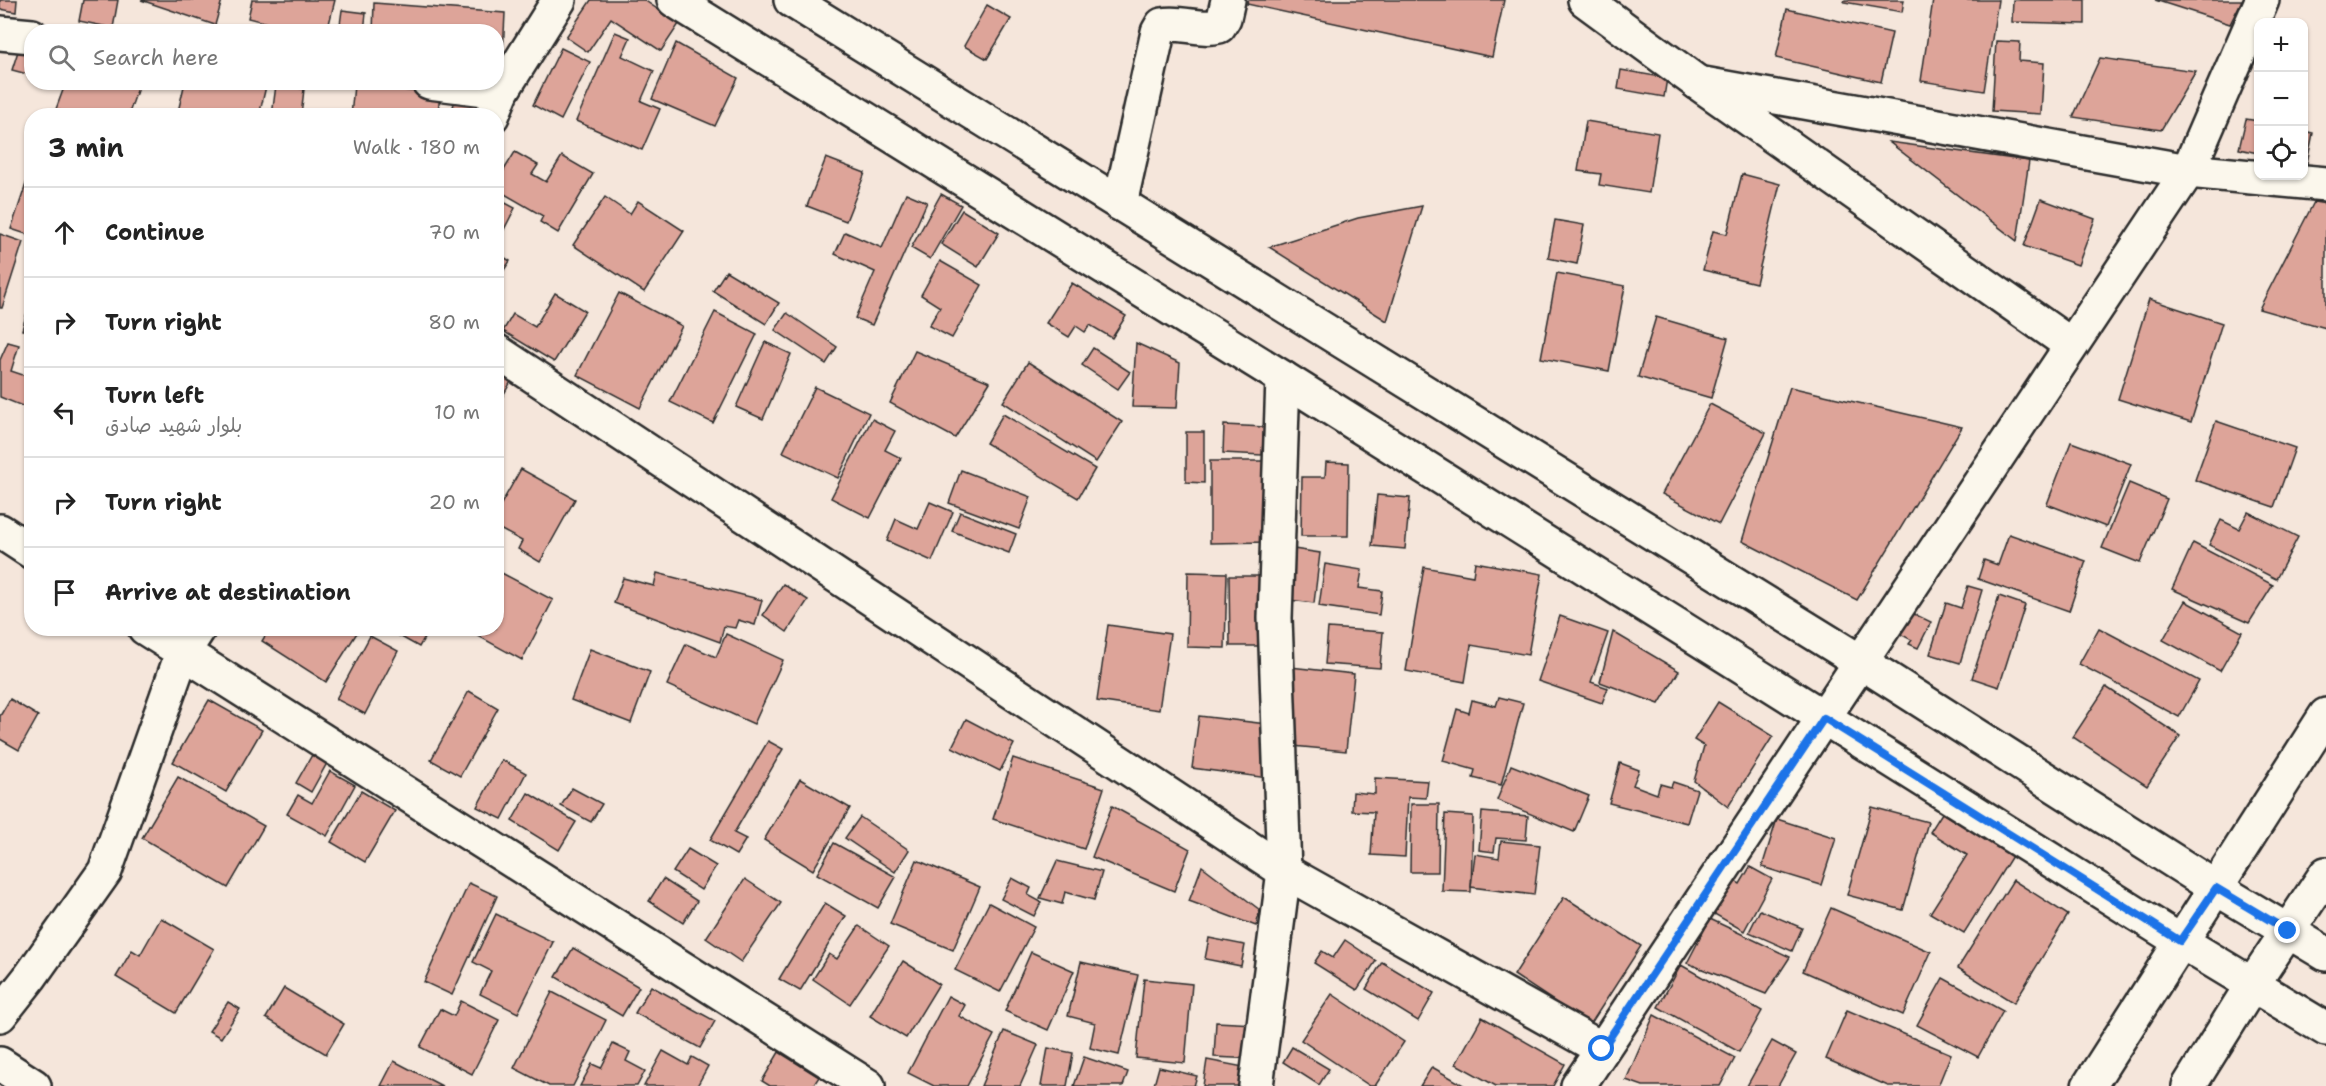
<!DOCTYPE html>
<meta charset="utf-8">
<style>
body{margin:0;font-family:"Shantell Sans","Playpen Sans Arabic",sans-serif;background:#f6f6f6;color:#222}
.controls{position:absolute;right:18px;top:18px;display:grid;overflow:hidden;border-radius:12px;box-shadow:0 2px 4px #0004}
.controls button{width:54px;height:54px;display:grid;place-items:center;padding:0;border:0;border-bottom:2px solid #e0e0e0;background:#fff;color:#222;font:30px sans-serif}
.stop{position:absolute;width:18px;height:18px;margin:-14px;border:4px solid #1a73e8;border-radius:50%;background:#fff}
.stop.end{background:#1a73e8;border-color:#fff;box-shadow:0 2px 6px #0008}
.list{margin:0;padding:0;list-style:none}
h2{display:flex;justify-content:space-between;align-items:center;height:78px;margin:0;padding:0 24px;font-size:26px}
h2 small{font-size:20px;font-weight:400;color:#767676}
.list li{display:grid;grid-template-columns:39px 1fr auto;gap:18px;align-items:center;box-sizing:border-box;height:90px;padding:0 24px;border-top:2px solid #e0e0e0}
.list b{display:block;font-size:22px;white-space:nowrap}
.list p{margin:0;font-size:20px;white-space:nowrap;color:#767676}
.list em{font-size:20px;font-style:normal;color:#767676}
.icon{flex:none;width:33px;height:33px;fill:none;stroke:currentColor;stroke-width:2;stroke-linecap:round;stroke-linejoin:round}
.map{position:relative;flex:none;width:2326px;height:1086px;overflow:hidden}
.search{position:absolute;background:#fff;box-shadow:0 2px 4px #0004;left:24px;top:24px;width:480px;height:66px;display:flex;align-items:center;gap:15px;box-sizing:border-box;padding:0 21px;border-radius:24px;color:#767676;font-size:22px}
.panel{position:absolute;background:#fff;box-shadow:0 2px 4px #0004;left:24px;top:108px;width:480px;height:528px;border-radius:24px}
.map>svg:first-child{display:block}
</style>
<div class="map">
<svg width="2326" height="1086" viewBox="0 0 2326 1086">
<rect width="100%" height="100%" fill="#f5e6db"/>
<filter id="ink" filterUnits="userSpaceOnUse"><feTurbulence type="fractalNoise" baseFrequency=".0167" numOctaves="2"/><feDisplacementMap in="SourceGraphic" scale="12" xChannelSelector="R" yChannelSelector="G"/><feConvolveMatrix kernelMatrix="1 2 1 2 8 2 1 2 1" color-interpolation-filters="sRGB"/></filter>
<g filter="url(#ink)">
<g fill="#dda499" stroke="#2b2b2b" stroke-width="1.5">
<polygon points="0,0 17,0 16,12 0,9"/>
<polygon points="83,0 118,0 113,28 79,21"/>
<polygon points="141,0 222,0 215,25"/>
<polygon points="252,0 335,0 327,32 303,32 248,18"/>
<polygon points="591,0 644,0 679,24 661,51 611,18 588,52 566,37"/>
<polygon points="1248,0 1504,0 1492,57 1247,4"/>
<polygon points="1845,0 1904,0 1902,12 1844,2"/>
<polygon points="1933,0 1998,0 1984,91 1921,81"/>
<polygon points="2013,0 2085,0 2085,24 2012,22"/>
<polygon points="2155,0 2242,0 2230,24"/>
<polygon points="374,3 505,13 503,54 496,53 496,32 373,32"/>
<polygon points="987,5 1011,19 987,59 964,46"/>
<polygon points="1787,9 1892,33 1881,82 1776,58"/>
<polygon points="342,10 366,13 364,32 339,32"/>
<polygon points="615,32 630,38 622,56 654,71 641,101 660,109 642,150 576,121"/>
<polygon points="1996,41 2020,42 2019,61 2044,63 2041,114 1992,111"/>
<polygon points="676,43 738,78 715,126 652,99"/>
<polygon points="20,45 32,49 31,75 12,70"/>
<polygon points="561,48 590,62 561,120 533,105"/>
<polygon points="2100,58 2196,71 2161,130 2073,117"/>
<polygon points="1621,70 1667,78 1664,97 1618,89"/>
<polygon points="66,82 140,82 128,116 73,116 56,109"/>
<polygon points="185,82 267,82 259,116 177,116"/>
<polygon points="276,85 304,89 301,116 272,116"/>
<polygon points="354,85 440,94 438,112 420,110 420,116 351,116"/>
<polygon points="457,94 481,102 476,116 450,116"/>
<polygon points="2246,119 2258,121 2258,153 2239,149"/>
<polygon points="1586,121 1658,133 1649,193 1599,185 1601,174 1578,171"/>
<polygon points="2304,131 2313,133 2307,163 2304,163"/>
<polygon points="1889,142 2029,161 2017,241"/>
<polygon points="515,152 538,165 532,174 546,182 562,156 593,174 558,233 540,222 543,216 496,189 496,183"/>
<polygon points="826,158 865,173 846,221 807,206"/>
<polygon points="30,172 32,173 32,236 11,229"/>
<polygon points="1742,174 1780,184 1756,283 1703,270 1713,231 1727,234"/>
<polygon points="906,193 927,202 872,325 855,318 875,272 835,254 845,232 882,248"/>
<polygon points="941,194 961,205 930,259 911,248"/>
<polygon points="605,197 630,214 638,201 684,231 644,292 573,245"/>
<polygon points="496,198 515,208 497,243 496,243"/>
<polygon points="2041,199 2095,219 2078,265 2024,246"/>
<polygon points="2314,202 2326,204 2326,328 2259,309"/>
<polygon points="1422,206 1387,321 1269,247 1358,218"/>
<polygon points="962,210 999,233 978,267 941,244"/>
<polygon points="1555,220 1584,225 1577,264 1548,258"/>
<polygon points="0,234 23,242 2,308 0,308"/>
<polygon points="496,252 510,261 496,282"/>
<polygon points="940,261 982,285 952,338 929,326 940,307 921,295"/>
<polygon points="726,271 779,303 766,324 713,291"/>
<polygon points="1557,273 1625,286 1609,371 1541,358"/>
<polygon points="1072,283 1126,316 1112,338 1090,325 1085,332 1076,326 1069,337 1046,323"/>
<polygon points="555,293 585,311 554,362 503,331 513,314 535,327"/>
<polygon points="619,293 682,326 640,408 577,375"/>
<polygon points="32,295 32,332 22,330"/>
<polygon points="2149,299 2222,323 2191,422 2118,399"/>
<polygon points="715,312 757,334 713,423 670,402"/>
<polygon points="787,313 837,347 826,364 775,330"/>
<polygon points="1656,317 1728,338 1711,398 1638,377"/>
<polygon points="8,342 19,345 11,371 32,378 32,410 0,397 0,360"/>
<polygon points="765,342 791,354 763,419 736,407"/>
<polygon points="1136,343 1180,363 1177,408 1132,407"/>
<polygon points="1093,348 1130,372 1118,389 1082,365"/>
<polygon points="915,351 990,382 955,438 890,403"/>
<polygon points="1028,362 1122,422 1096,462 1003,402"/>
<polygon points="496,369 513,378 496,408"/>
<polygon points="815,387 869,413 838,478 783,452"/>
<polygon points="1790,387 1962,427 1857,600 1742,541"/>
<polygon points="1710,404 1766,433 1719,524 1662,494"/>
<polygon points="1003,414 1095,469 1078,498 986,443"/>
<polygon points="872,419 895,431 885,450 901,458 870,518 831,498"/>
<polygon points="2216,421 2295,448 2274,507 2195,480"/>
<polygon points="1224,425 1264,427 1262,455 1223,453"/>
<polygon points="1186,432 1204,432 1204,483 1186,482"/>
<polygon points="2071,442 2131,464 2106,527 2047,504"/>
<polygon points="1210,461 1269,461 1269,542 1210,543"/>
<polygon points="1326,462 1349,463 1348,536 1301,536 1302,477 1325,477"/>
<polygon points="521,469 575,499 540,562 518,549 522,541 496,527 496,513"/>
<polygon points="961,470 1031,497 1019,529 949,503"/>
<polygon points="2129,483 2167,499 2140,563 2102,548"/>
<polygon points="1377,495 1410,498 1405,549 1372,546"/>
<polygon points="930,502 953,512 932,561 887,541 896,519 918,529"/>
<polygon points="960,512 1016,534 1009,553 952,531"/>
<polygon points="2248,512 2298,537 2276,579 2209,545 2221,520 2239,529"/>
<polygon points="2009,534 2086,561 2069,611 1978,579 1984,560 1998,565"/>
<polygon points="2193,543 2273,585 2249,623 2172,589"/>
<polygon points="1287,548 1320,553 1314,603 1281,599"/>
<polygon points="1475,562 1542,574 1528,655 1471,645 1465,682 1406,671 1424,567 1473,576"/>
<polygon points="1325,564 1362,570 1359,588 1382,591 1379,615 1319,606"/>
<polygon points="496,570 553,600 522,660 464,628 496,628"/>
<polygon points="1188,572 1227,573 1225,648 1187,647"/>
<polygon points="657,573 762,600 755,625 738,620 735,628 724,626 720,642 614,603 623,578 654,586"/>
<polygon points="1229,576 1261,576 1262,646 1230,646"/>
<polygon points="783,584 808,600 787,632 763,615"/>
<polygon points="1968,586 1982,590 1960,663 1930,654 1946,603 1961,608"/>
<polygon points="1999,596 2025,605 1999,687 1972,678"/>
<polygon points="2185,601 2242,632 2220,671 2163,640"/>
<polygon points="1910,612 1931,622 1918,648 1909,644 1912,640 1900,634"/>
<polygon points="1560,616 1608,633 1591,682 1608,688 1602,703 1538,681"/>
<polygon points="1108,625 1170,634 1159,710 1097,701"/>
<polygon points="270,628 360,628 326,682 262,641"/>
<polygon points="385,628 430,628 419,647"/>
<polygon points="1328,628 1383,632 1380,668 1325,664"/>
<polygon points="2099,628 2199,681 2179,717 2079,664"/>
<polygon points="1613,632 1679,671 1659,704 1600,682"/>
<polygon points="726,634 783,660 754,724 667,685 686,644 716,657"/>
<polygon points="370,636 398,651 365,714 336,699"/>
<polygon points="590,649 650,672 631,723 571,700"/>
<polygon points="1290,667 1354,674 1346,751 1282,745"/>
<polygon points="2106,687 2180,736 2147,786 2073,737"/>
<polygon points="469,691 498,708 460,776 431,760"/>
<polygon points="1499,697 1523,703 1501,785 1473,778 1475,770 1443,761 1457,709 1469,713 1472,700 1496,706"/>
<polygon points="10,699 38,716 19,750 0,739 0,716"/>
<polygon points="209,700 262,730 226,792 173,762"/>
<polygon points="1718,702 1773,736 1728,807 1694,781 1704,746 1694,740"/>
<polygon points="1199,716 1275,725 1268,778 1192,768"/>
<polygon points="966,719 1014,744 1000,771 952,747"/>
<polygon points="768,741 783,749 734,833 746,839 736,855 710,840"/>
<polygon points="312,755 327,763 311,792 296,783"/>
<polygon points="1013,758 1104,788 1084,849 993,819"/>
<polygon points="502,760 526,773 502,819 477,807"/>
<polygon points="1620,763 1639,770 1633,785 1657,794 1660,784 1671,787 1673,782 1697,790 1687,823 1609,803"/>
<polygon points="1511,765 1589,796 1574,832 1497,800"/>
<polygon points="330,771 355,785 327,836 287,814 298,795 312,803"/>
<polygon points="178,777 264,826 228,888 142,838"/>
<polygon points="1375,778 1428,781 1426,798 1408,797 1405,857 1371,855 1374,812 1352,811 1353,792 1375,794"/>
<polygon points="800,779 850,808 813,870 764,840"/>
<polygon points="572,788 602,804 591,822 561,806"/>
<polygon points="361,791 395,811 365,862 331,842"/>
<polygon points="528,793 576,822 559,850 512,821"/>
<polygon points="1411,804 1439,804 1438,872 1410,872"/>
<polygon points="1112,806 1190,849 1174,891 1092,857"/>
<polygon points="1872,807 1928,822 1903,910 1847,895"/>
<polygon points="1482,812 1528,816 1526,840 1496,838 1494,852 1479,850"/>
<polygon points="1942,813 2012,856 1964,933 1930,913 1967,855 1930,832"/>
<polygon points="1445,814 1473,816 1471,892 1442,891"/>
<polygon points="860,817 909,850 895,872 845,838"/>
<polygon points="1777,819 1836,838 1821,885 1762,867"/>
<polygon points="1501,841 1540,845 1534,895 1471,887 1475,854 1499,858"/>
<polygon points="834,843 896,877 878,908 817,874"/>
<polygon points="688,849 716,866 701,890 673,872"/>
<polygon points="917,860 980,887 953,950 890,924"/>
<polygon points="1057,861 1102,872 1094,900 1065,892 1062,904 1040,898"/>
<polygon points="1202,866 1260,910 1256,926 1189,901"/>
<polygon points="1750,867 1772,879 1744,931 1704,908 1723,874 1740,884"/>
<polygon points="1012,878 1031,888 1028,895 1041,902 1034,916 1001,899"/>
<polygon points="663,879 697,901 683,923 649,901"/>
<polygon points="745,879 781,903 741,962 706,938"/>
<polygon points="2013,880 2068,915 2014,1003 1958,968"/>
<polygon points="469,883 497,896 452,995 424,982"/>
<polygon points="1564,897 1641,946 1590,1025 1514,975"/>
<polygon points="825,903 846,916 800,991 779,979"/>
<polygon points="989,903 1034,927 1000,992 955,970"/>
<polygon points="1831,908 1931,952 1903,1015 1803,971"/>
<polygon points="1760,910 1802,928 1792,951 1749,932"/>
<polygon points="496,914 553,942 518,1013 480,994 491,971 473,962"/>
<polygon points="161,918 214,949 176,1013 116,977 132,950 140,955"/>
<polygon points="1710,919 1790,957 1766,994 1687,963"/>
<polygon points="859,926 889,946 850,1004 813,979 829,954 837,959"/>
<polygon points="1209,938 1245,945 1241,966 1205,959"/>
<polygon points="1345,940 1376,961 1357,990 1314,963 1322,951 1333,958"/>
<polygon points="573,948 639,987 622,1016 556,977"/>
<polygon points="1031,952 1074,971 1048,1030 1005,1011"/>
<polygon points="903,961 939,984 906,1038 870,1016"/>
<polygon points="1081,962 1138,975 1119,1055 1090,1048 1095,1023 1068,1016"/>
<polygon points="1382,962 1434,993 1418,1021 1366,989"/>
<polygon points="1681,965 1762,1011 1739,1052 1658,1007"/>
<polygon points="1943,978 2003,1011 1978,1057 1917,1025"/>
<polygon points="1144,979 1192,984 1185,1063 1136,1058"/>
<polygon points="651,986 715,1021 700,1048 635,1013"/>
<polygon points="284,988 344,1024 326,1054 266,1018"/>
<polygon points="552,992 606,1020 573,1086 549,1086 514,1068"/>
<polygon points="1332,994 1404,1042 1375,1086 1370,1086 1301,1040"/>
<polygon points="948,996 965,1005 959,1016 994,1035 967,1086 934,1086 908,1073"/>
<polygon points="461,1001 499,1020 472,1074 420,1047 440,1009 454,1016"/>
<polygon points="228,1002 240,1009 221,1038 209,1031"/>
<polygon points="1847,1010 1951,1054 1938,1086 1888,1086 1826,1059"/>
<polygon points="1654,1015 1735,1058 1720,1086 1643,1086 1626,1080"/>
<polygon points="1482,1017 1565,1064 1553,1086 1496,1086 1456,1064"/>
<polygon points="1216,1022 1255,1024 1254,1059 1214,1057"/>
<polygon points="1004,1031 1038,1045 1020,1086 981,1086"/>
<polygon points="1772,1041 1796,1054 1778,1086 1747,1086"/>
<polygon points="613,1044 630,1052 626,1061 645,1071 637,1086 580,1086 592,1064 601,1068"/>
<polygon points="1292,1047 1329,1069 1319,1085 1283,1062"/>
<polygon points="1048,1048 1073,1053 1067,1086 1041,1086"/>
<polygon points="663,1051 688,1065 692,1057 708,1066 697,1086 644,1086"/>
<polygon points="779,1052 819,1077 813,1086 770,1086 762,1081"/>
<polygon points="1084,1057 1128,1072 1123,1086 1074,1086"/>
<polygon points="1207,1060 1254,1069 1251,1086 1203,1086"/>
<polygon points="394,1061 442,1086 381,1086"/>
<polygon points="1159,1067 1197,1076 1194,1086 1154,1085"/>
<polygon points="1432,1067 1465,1086 1420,1086"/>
</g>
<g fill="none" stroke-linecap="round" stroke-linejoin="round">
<g stroke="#2b2b2b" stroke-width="38">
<g id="minor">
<polyline points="1585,0 1698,83 2071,345"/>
<polyline points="0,33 32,36"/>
<polyline points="429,82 502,91"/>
<polyline points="1698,83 2188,171 2326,184"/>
<polyline points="492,116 502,91 559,0"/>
<path d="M 1120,204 L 1158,32 L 1162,25 C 1181,21 1201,31 1219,26 L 1224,18 L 1228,0"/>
<polyline points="496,351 1284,871 1602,1049"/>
<polyline points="0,531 32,552"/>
<polyline points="145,628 868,1086"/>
<polyline points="0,1015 30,977 105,871 182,654 199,628"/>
<polyline points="0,1064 34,1086"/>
<polyline points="1256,1086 1284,871 1275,618 1283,378"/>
<polyline points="1578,1086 2188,171 2262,0"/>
</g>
</g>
<g stroke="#2b2b2b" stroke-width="38">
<g id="tertiary">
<polyline points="674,0 1283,378 2180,941 2326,1029"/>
<polyline points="791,0 1861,662 2216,888 2326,954"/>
</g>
</g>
<g stroke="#2b2b2b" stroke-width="38">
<g id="secondary">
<polyline points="2089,1086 2326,715"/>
<polyline points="2189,1086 2252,985 2326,874"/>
</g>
</g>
<use href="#minor" stroke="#fbf7ec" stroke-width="33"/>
<use href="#tertiary" stroke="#fbf7ec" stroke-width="33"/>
<use href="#secondary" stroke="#fbf7ec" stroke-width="33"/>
</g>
</g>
<g fill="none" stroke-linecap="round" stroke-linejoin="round" filter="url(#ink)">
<polyline stroke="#1a73e8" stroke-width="8" points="1602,1049 1824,718 2180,941 2216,888 2288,931"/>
</g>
</svg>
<div class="controls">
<button>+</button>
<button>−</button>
<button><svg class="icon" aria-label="locate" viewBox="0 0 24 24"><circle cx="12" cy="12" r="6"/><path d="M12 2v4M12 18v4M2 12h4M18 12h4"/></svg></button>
</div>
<div class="stop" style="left:1602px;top:1049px"></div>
<div class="stop end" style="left:2288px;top:931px"></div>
<div class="search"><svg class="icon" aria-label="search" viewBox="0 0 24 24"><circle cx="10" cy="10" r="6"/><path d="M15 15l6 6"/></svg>Search here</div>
<section class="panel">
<h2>3 min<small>Walk · 180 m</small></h2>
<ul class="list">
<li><svg class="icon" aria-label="ahead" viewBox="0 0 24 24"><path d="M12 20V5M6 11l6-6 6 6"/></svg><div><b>Continue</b></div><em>70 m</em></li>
<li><svg class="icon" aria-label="right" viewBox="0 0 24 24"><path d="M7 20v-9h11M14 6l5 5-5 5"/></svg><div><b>Turn right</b></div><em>80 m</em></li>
<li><svg class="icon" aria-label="left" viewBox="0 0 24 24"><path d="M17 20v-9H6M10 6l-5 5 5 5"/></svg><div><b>Turn left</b><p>بلوار شهید صادق</p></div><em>10 m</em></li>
<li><svg class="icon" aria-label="right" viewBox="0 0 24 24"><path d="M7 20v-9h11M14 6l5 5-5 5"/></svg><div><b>Turn right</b></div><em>20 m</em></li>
<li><svg class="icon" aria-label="arrive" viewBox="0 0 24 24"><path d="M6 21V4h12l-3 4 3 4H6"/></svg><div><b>Arrive at destination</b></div></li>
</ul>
</section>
</div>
